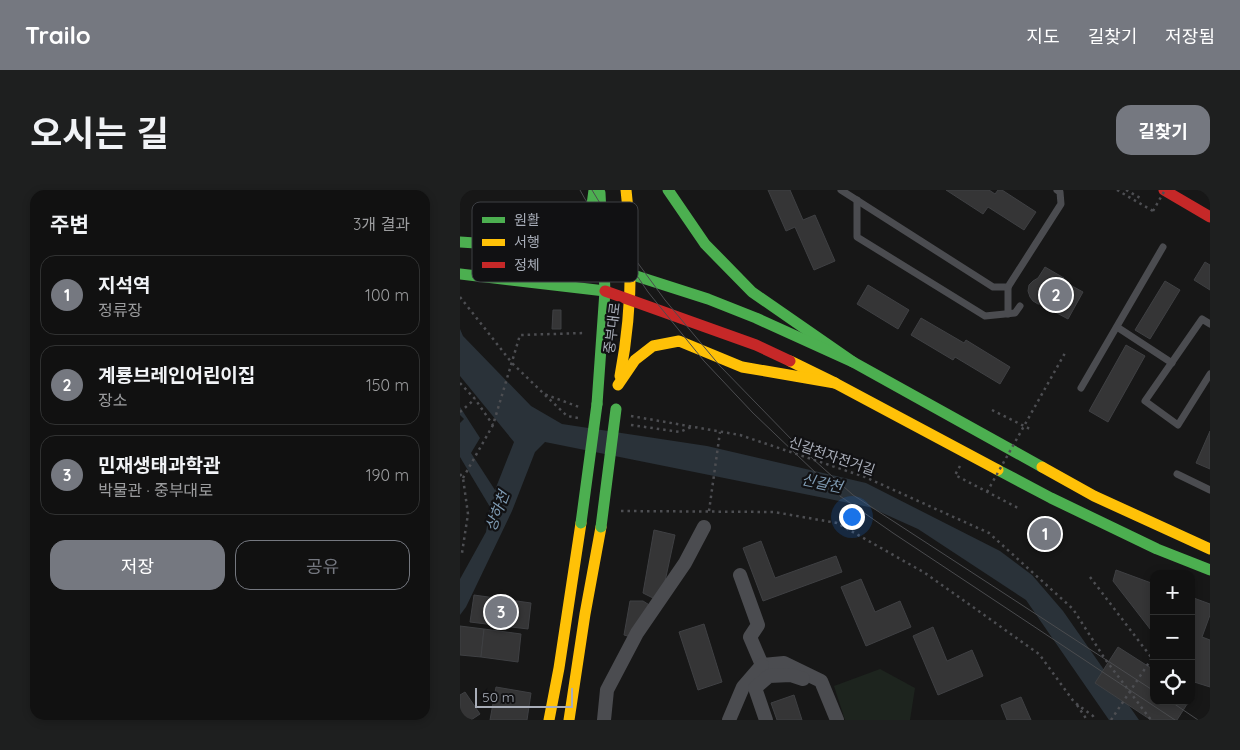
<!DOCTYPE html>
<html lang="ko">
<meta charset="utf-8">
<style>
body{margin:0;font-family:Quicksand,"Noto Sans KR",sans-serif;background:#1e1f1f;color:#f1f3f6}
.controls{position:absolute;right:15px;bottom:15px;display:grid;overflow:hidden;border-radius:10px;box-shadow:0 2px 8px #0003}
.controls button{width:45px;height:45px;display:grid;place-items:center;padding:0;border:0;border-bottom:1px solid #303131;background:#111;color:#f1f3f6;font:25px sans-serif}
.scale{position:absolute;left:15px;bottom:12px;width:98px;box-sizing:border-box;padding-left:5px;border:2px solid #a8adb8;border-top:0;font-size:14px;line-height:18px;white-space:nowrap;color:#a8adb8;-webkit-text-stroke:4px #111113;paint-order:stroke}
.you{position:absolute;left:391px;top:326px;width:18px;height:18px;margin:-12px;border:4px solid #fff;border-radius:50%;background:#1a73e8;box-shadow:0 0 0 8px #1a73e833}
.badge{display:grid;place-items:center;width:32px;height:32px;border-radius:50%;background:#757880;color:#fff;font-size:16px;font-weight:700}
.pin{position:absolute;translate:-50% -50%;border:2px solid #fff;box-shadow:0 1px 5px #0006}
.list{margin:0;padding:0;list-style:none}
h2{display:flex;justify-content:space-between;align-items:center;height:65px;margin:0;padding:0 20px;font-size:21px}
h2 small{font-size:16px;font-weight:400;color:#9c9d9f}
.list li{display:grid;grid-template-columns:32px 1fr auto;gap:15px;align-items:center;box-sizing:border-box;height:80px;margin:0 10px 10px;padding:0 10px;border:1px solid #303131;border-radius:15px}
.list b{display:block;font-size:19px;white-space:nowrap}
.list p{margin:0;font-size:16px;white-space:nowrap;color:#9c9d9f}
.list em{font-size:16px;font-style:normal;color:#9c9d9f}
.actions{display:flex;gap:10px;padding:15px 20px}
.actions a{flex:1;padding:11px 0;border:1px solid #757880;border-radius:15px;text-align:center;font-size:18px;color:#757880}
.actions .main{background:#757880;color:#fff}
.icon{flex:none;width:28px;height:28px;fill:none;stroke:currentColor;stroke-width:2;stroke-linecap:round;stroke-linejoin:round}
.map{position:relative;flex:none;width:750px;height:530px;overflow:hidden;border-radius:15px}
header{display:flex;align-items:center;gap:30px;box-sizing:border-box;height:70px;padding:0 25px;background:#757880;color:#fff}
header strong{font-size:24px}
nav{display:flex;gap:28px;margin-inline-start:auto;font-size:18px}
.intro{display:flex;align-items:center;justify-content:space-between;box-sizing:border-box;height:120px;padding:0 30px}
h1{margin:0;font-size:35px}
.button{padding:12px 22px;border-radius:15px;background:#757880;color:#fff;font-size:18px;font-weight:700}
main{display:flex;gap:30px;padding:0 30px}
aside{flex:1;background:#111;border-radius:15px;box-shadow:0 2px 8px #0003}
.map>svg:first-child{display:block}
</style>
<header>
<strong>Trailo</strong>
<nav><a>지도</a><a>길찾기</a><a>저장됨</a></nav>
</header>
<div class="intro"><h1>오시는 길</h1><a class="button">길찾기</a></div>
<main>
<aside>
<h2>주변<small>3개 결과</small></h2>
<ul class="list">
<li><span class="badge">1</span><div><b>지석역</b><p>정류장</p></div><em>100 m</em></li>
<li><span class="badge">2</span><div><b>계룡브레인어린이집</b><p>장소</p></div><em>150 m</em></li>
<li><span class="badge">3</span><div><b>민재생태과학관</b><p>박물관 · 중부대로</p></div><em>190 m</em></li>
</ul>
<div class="actions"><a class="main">저장</a><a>공유</a></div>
</aside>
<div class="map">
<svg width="750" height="530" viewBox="0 0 750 530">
<rect width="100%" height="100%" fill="#171717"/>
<polygon fill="#1d241e" points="420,479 455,498 450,530 385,530 374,496"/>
<polygon fill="#2a3239" points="0,139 3,146 71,216 102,234 247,256 406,293 540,361 572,385 603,421 679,530 649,530 566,410 458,339 409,317 85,252 75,262 52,321 6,417 0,425 0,389 26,342 30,317 0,267 0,233 4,229 0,225 0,217 20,248 11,263 35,300 54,252 0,186"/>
<g fill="#353536" stroke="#3f4043">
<polygon points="308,0 330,0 343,30 355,25 375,71 354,80 335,37 326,41"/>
<polygon points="486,0 529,0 535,4 538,0 542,0 576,22 564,40 528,17 523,24"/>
<polygon points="745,72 750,75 750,100 734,90"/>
<polygon points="585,77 604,88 603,91 623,102 608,129 595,122 598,117 588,111 582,114 578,114 573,111 570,107 568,101 569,95 573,91 578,88"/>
<polygon points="705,91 720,100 690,149 675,140"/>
<polygon points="408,95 449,120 438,139 397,114"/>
<polygon points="93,120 101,120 101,139 92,139"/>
<polygon points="461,128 504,153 506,150 550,177 540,194 495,167 493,170 451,145"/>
<polygon points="666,155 685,166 648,232 629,221"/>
<polygon points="750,241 750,279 736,273"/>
<polygon points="194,340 215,345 204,396 193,408 183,403"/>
<polygon points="301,351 315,388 376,366 382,382 303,411 283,358"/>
<polygon points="656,380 694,394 694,444 653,391"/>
<polygon points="401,389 415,422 440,411 451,437 406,456 381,397"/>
<polygon points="14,405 71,413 68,439 10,432"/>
<polygon points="731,407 750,414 750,425 742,447 750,450 750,497 731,491"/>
<polygon points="170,411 183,411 191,416 171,447 164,445"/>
<polygon points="244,434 262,492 238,500 219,442"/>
<polygon points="0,436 24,439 21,467 0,465"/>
<polygon points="473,437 487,471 512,460 523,486 478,505 453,446"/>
<polygon points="24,439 61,444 58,472 21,467"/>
<polygon points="658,457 694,480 694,511 729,511 717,530 691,530 635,493"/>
<polygon points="36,497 71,503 67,530 30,530"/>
<polygon points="5,502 20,524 11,530 0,530 0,505"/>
<polygon points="334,505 342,530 317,530 311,513"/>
<polygon points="561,507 571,530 547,530 541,515"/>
</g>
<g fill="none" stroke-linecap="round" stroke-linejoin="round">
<g stroke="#4d4e52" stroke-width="2.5" stroke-dasharray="2.5 4" stroke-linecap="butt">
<polyline points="657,0 693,21"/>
<polyline points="666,0 682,9"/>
<polyline points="0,107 52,173 84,204 119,217"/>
<polyline points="0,193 15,209 33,235"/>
<polyline points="85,205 107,226 118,228"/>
<polyline points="532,220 572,240"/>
<polyline points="0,222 15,209"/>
<polyline points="171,226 280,245 405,287 529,343 613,419 645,469 691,530"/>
<polyline points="171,235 220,242 231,237"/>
<polyline points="500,276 495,285 560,319"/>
<polyline points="0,284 3,288 8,324 2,363 0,366"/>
<polyline points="3,288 33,235 60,145 125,143"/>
<polyline points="161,321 314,322 377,333 465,383 579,464 614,512 633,526 635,530"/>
<polyline points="249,321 260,242"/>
<polyline points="630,387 691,467"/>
<polyline points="617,515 627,530"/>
</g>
<g stroke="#4b4c50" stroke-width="7">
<polyline points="381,0 533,97 548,97 601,14 600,2 597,0"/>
<polyline points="397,10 397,47 525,126 555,123 560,116"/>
<polyline points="548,124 548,97"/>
<polyline points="750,134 742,129 685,211 718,235 750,184"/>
<polyline points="657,137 712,173"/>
<polyline points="621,198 703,57"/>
<polyline points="717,284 750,300"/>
</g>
<g stroke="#4b4c50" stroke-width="14">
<polyline points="280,385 298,435 290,447 302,475 324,473 361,491 377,530"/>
<polyline points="144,530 147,500 177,443 225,373 244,337"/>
<polyline points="269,530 283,497 302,475"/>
<polyline points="306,530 295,498 309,486 331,485 343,489"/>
</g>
<g stroke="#4caf50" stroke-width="11">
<polyline points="208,0 245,54 292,102 393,172"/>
<polyline points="0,52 78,57 97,54 118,44 130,30 134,0"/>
<polyline points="145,76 248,109 296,128 393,172 582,277"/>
<polyline points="0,84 145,101"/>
<polyline points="137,214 145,101 140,3"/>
<polyline points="538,280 591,308 697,359 750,380"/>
</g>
<g stroke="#ffc107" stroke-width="11">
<polyline points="67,67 145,76"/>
<polyline points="330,171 375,193 538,280"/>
<path d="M 160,186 C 172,124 173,62 166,0"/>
<polyline points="158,195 175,170 193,156 219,151 282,177 375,193"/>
<polyline points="582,277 634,306 750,359"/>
<polyline points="89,530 99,478 121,333"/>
<polyline points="109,530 125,424 141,337"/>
</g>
<g stroke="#c62828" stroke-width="11">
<polyline points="704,0 750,27"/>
<polyline points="145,101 296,155 330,171"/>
</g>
<g stroke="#4b4c4f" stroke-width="1">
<polyline points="120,0 125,9 188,102 244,171 293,223 380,306 433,343 715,530"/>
<polyline points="132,0 169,61 205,110 260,176 333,251 393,305 694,501"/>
<polyline points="710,511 738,530"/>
</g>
<g stroke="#4d4e52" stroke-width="2.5" stroke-dasharray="2.5 4" stroke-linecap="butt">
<polyline points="693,21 705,0"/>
<polyline points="527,302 605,163"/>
<polyline points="651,530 694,465"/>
</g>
<g stroke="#4caf50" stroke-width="11">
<polyline points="121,333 137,214"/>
<polyline points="141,337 156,219"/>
</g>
</g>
<g text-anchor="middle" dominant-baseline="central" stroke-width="4.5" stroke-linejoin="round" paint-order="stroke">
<g font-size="14" fill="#a8adb8" stroke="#111113">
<text transform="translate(152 138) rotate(-83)">중부대로</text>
<text transform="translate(372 266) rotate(19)">신갈천자전거길</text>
</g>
<g font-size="15" font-style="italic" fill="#7f9bb3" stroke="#111113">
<text transform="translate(362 293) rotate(12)">신갈천</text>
<text transform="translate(37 321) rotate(-69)">상하천</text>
</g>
</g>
<rect x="12" y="12" width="166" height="80" rx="8" fill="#111113" stroke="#3e4045" stroke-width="1"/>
<rect x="22" y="27" width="23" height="6" fill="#4caf50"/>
<rect x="22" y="49" width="23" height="7" fill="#ffc107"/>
<rect x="22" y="72" width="23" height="6" fill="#c62828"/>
<g font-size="14" fill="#a8adb8">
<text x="54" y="35">원활</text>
<text x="54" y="57">서행</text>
<text x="54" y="80">정체</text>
</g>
</svg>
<div class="controls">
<button>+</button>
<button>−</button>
<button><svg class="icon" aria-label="locate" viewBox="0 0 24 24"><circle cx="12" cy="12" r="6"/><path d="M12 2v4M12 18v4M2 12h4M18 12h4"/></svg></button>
</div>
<div class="scale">50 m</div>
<div class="you"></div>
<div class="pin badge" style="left:585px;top:344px">1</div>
<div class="pin badge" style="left:596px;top:105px">2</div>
<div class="pin badge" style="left:41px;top:422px">3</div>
</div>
</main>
